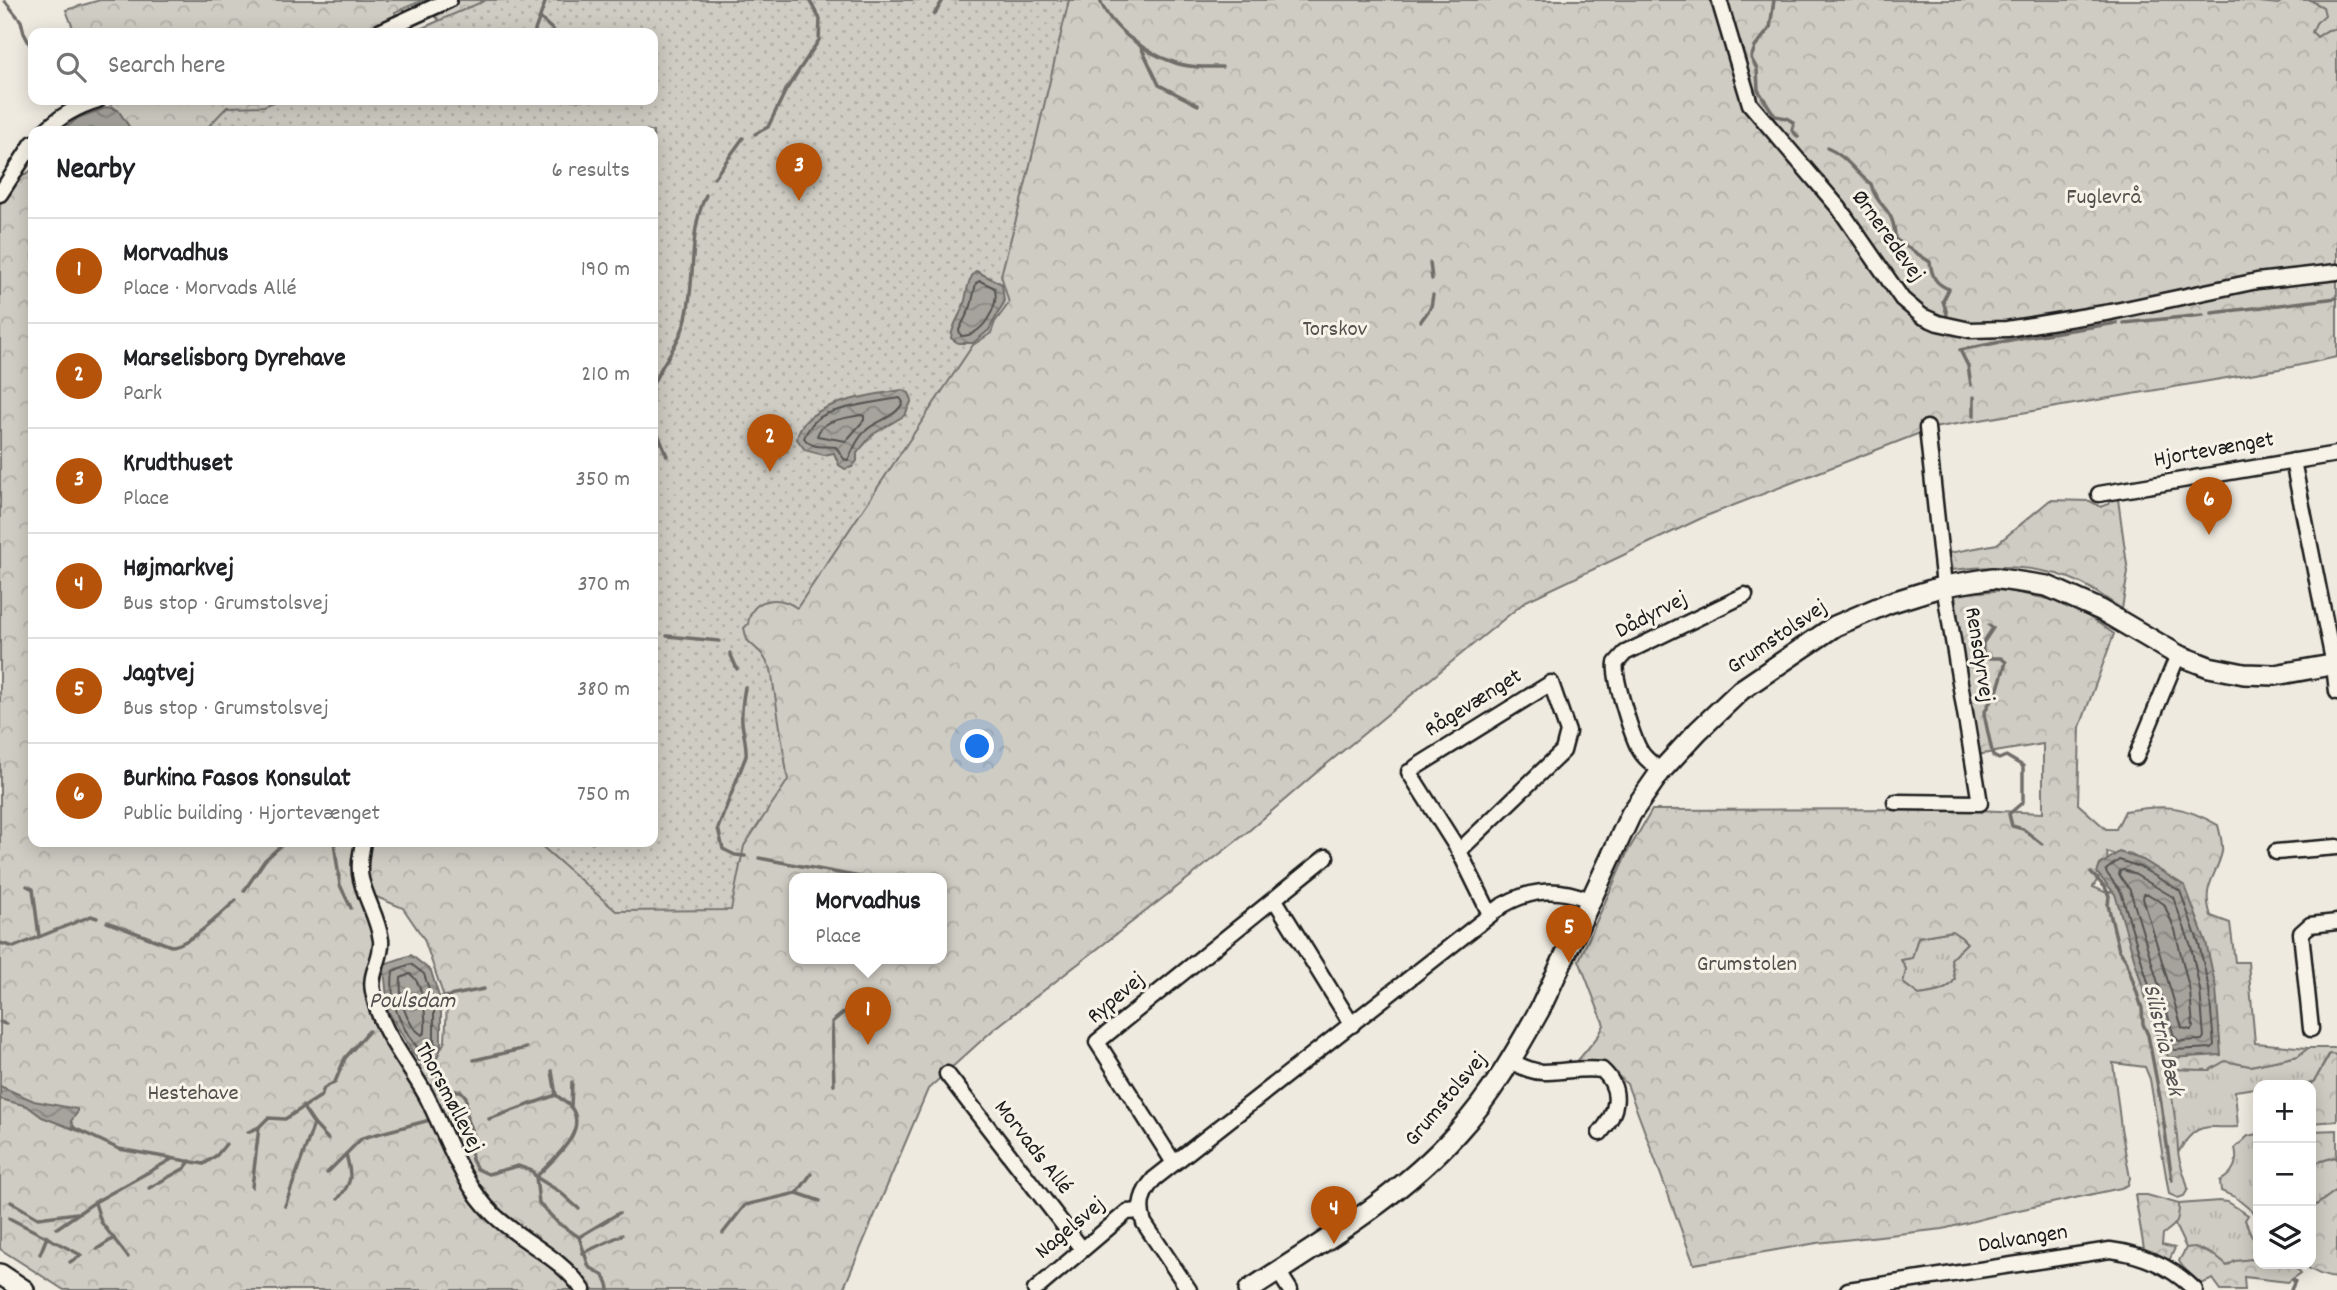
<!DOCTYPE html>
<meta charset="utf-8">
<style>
body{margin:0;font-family:Dekko,sans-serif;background:#f6f6f6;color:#202124}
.controls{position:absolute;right:21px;bottom:21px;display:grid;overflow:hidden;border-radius:14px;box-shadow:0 4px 18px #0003}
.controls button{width:63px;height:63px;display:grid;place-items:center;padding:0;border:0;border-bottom:2px solid #e0e0e0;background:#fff;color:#202124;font:35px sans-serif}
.you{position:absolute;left:978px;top:747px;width:24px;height:24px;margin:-18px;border:5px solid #fff;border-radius:50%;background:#1a73e8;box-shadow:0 0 0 10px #1a73e833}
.badge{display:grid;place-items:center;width:46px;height:46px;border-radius:50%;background:#b45309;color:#fff;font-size:23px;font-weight:700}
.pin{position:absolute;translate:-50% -58px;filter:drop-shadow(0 2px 4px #0008)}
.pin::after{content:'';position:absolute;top:37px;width:24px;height:21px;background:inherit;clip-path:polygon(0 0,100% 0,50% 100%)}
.popup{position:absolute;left:789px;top:873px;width:158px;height:91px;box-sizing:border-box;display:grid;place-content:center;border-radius:14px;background:#fff;filter:drop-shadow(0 2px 5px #0005);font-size:23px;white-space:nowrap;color:#757577}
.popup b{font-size:26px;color:#202124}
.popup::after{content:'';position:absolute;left:50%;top:100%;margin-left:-14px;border:14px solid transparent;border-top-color:#fff}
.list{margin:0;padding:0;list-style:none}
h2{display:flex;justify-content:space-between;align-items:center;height:91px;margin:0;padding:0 28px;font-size:30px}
h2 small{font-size:23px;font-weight:400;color:#757577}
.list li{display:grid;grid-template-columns:46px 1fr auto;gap:21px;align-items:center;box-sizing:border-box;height:105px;padding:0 28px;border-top:2px solid #e0e0e0}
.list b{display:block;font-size:26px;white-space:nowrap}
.list p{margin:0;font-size:23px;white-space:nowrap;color:#757577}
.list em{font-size:23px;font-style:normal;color:#757577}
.icon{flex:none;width:38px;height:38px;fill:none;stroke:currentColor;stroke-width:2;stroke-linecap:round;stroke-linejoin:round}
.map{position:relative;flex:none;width:2337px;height:1290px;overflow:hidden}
.search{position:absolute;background:#fff;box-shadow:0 4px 18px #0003;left:28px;top:28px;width:630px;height:77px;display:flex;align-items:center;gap:18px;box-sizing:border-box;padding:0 24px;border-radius:14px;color:#757577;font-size:26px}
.panel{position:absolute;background:#fff;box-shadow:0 4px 18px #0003;left:28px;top:126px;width:630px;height:721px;border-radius:14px}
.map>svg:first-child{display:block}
</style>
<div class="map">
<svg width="2337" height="1290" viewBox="0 0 2337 1290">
<defs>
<pattern id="grass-tufts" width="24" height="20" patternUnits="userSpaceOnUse" patternTransform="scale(1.75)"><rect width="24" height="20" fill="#cfccc3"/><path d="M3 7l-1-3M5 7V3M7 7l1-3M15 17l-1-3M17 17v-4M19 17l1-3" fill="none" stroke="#b1afa7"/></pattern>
<pattern id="forest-crowns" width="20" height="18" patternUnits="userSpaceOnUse" patternTransform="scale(1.75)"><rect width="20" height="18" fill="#cfccc3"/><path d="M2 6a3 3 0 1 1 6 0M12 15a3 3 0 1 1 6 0" fill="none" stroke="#b1afa7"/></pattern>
<pattern id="park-dots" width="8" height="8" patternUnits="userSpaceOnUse" patternTransform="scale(1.75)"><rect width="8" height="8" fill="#cfccc3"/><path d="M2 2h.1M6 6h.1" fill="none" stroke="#b1afa7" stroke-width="1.8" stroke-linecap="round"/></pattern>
<pattern id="water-waves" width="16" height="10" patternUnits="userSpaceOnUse" patternTransform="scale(1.75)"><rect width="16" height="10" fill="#a6a39d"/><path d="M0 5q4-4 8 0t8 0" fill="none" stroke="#86847f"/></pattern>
</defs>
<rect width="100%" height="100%" fill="#eeeae0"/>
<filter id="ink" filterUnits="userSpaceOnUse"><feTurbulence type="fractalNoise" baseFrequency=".0143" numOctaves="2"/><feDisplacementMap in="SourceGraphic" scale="14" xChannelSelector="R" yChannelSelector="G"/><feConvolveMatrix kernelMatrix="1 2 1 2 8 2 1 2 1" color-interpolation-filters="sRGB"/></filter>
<g filter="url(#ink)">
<g fill="url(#grass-tufts)" stroke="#767470" stroke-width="2">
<polygon points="2310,0 2337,0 2337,29 2328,30 2317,37 2311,32 2316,23"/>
<path d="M 1952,931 L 1961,937 L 1967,943 L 1951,959 L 1955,979 C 1947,992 1932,993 1919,995 L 1903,983 L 1906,969 L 1901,960 L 1912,958 L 1918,937 Z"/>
<path d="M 2308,1048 L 2337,1048 L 2337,1055 L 2329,1054 L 2314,1082 L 2306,1085 L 2258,1085 L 2258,1113 L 2255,1088 L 2235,1091 L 2238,1127 C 2206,1129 2197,1119 2178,1153 L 2169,1074 L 2175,1069 L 2209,1070 L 2225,1061 L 2250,1066 L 2298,1056 Z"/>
<path d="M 2258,1134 L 2258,1216 L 2235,1197 L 2221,1191 L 2220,1181 C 2233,1174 2239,1162 2235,1148 L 2248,1136 Z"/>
<polygon points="2335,1157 2337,1159 2337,1190 2311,1209 2311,1164"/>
<path d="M 2219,1201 L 2228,1202 L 2248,1215 L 2245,1220 L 2252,1237 L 2258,1242 L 2258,1262 L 2252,1259 L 2227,1266 C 2215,1256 2202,1246 2186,1248 L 2175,1225 L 2179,1204 Z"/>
</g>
<g fill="url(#forest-crowns)" stroke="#767470" stroke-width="2" fill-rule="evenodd">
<path d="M 100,0 L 2240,0 L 2278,4 L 2284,0 L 2310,0 L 2323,7 L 2325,15 L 2316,23 L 2312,32 L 2317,37 L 2328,30 L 2337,29 L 2337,357 L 2291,367 L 1933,428 L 1706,516 L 1526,601 L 1317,772 L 1244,835 L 993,1030 L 928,1089 L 843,1290 L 589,1290 L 579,1272 L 491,1202 L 466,1167 L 419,1066 L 435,1060 L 445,1041 L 447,1006 L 424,939 L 403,908 L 367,893 L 366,843 L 653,842 L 653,33 L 451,33 L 421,1 L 395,12 L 400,33 L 75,33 L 66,10 ZM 879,877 L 882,879 L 942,879 L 942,959 L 794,959 L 794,879 L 875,879 Z"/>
<polygon points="105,100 352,100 343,131 132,131 118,111"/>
<polygon points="33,169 33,842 358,842 376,946 367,976 366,992 372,1020 433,1122 460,1183 474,1201 561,1271 577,1290 64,1290 0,1249 0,204 22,177"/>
<path d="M 2113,497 L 2118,499 L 2128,572 L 2122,609 C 2109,601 2095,590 2081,583 C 2042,564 1993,565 1952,570 L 1949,553 L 1997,544 L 2050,500 L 2090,501 L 2101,507 L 2109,504 Z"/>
<path d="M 2004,590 L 2053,600 L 2085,614 L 2114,634 L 2080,727 L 2078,804 L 2106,829 L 2116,829 L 2125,811 C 2165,804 2182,805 2218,825 C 2220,833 2223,844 2222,852 C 2216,878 2201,886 2211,916 L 2230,923 L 2235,962 L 2248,962 L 2255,1043 L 2308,1048 L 2298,1056 L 2250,1066 L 2225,1061 L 2209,1070 L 2175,1069 L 2169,1074 C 2172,1100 2177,1126 2178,1151 C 2179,1164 2186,1177 2188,1189 L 2184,1196 L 2178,1198 L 2169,1194 L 2150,1079 L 2145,1067 L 2113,1063 L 2121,1128 L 2130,1178 L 2128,1185 L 2121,1188 L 2005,1213 L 1943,1229 L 1817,1243 L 1694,1264 L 1627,1084 L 1607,1067 L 1574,1065 L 1599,1035 L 1604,1025 L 1579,960 L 1628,851 L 1652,810 L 1955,809 L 2043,813 L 2043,744 L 1976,755 L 1955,594 ZM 2107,852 L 2118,856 L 2129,853 L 2144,863 L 2148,879 L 2107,893 L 2093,887 C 2099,876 2110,866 2107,852 ZM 1952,931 L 1961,937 L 1967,943 L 1951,959 L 1955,979 C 1948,992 1932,993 1919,995 L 1903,983 L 1906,969 L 1901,960 L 1912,958 L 1918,937 Z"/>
<polygon points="2330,1054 2337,1055 2337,1121 2311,1123 2311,1085 2306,1085 2314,1082"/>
<polygon points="2337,1130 2337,1159 2335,1157 2311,1164 2311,1131"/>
<path d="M 2337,1190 L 2337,1278 C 2323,1277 2313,1272 2302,1264 L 2311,1264 L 2311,1209 Z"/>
<path d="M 2135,1195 L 2147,1195 L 2179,1204 C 2179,1222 2177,1224 2163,1234 L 2162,1245 L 2175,1248 L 2169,1261 L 2144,1249 Z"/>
<path d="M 2195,1247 L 2215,1256 L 2227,1266 L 2235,1261 L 2252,1259 L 2258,1264 L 2293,1264 L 2301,1273 L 2288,1282 L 2244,1277 L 2245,1290 L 2221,1290 L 2213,1279 L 2201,1284 C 2195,1277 2182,1269 2179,1261 L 2186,1248 Z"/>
</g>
<path fill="url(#park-dots)" stroke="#767470" stroke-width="2" d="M 486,0 L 1069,0 L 1025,186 L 1001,275 L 1009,303 L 995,322 L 991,333 L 973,345 L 797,608 C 778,594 751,598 748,624 L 744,628 L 747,640 L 762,654 L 771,669 L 788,780 L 744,846 L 731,910 L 616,911 L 537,842 L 653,842 L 653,131 L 204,131 L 227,107 L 264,106 L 279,100 L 653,100 L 653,33 L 411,33 Z"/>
<g fill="url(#water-waves)" stroke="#6f6d69" stroke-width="2">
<polygon points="108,107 118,110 132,131 62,131 78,118"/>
<path d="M 976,271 L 1002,284 L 1004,302 L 989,330 L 973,343 L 958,343 L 951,338 C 952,325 960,316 964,304 C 968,292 966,281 976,271 Z"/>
<path d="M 902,390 L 909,393 L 912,400 L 905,415 L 872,435 L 857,453 L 857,461 L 852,467 L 845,469 L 839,465 L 834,453 L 824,455 L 805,450 L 797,439 C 801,402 873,395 902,390 Z"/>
<polygon points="2119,852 2143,860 2185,886 2206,942 2216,988 2221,1055 2169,1058 2159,1042 2115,894 2097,873 2100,865"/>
<polygon points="411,955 431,971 441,1003 441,1047 435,1064 429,1058 419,1061 414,1055 388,1011 384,967 387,963"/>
<polygon points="0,1086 34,1101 77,1109 77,1113 71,1121 76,1130 42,1117 27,1106 0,1099"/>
</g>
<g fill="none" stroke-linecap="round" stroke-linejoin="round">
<g stroke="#535250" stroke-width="2">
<path d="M 980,281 L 995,288 C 999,308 982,336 961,336 L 959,330 L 971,306 L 976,283 Z"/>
<path d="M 900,398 L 903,402 C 896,417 881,419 869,428 C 858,436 853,450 848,460 L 844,459 L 836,447 C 824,445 813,450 804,438 C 807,430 814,420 822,416 C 839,407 880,401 900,398 Z"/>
<path d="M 860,415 L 864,416 L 864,420 L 846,441 L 817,436 C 822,419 844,419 860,415 Z"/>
<polygon points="2119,860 2140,867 2180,891 2199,944 2209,989 2214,1045 2212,1048 2174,1050 2165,1039 2121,892 2106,872 2107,869"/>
<polygon points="2124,870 2136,875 2173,897 2191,946 2200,990 2204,1037 2202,1040 2179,1041 2174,1036 2130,890 2119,875 2120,871"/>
<polygon points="2144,894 2148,894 2164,904 2175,930 2190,992 2193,1027 2191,1030 2182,1028 2143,898"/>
<path d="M 411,964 L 424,974 L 434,1004 L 434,1045 L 430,1051 L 423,1053 C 417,1049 414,1042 409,1036 C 395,1014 390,996 393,971 Z"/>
<path d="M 410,974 C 424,983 426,1017 425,1032 L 422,1035 C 405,1024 399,998 401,978 Z"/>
</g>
<g stroke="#6f6d69" stroke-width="3.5">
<path d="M 1100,0 C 1110,28 1146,53 1173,62 C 1189,68 1206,67 1222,67"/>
<polyline points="1774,0 1770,28 1755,47 1751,58 1757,69 1758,90 1775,116 1787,118 1794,123 1792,130 1798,137"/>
<polyline points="5,1 21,21 24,33 33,51"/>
<polyline points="934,15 943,0"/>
<polyline points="540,18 556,33"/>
<polyline points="534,33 546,0"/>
<polyline points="1140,45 1159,85 1198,105"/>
<polyline points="755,134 768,127 786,90 819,40 820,19 809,0"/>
<path d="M 1827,148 C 1847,156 1854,172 1871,184 C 1877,209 1895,206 1895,239 L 1930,262 C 1932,276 1935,284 1949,289 L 1943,301 L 1947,314"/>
<polyline points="714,178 743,138"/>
<polyline points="1430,263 1432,279"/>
<polyline points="2212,313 2337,298"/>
<polyline points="1421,321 1431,307 1433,295"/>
<polyline points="2124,323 2203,315"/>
<path d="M 653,384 C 662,363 679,344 685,322 C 697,280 687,235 706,195"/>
<polyline points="1971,385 1968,366 1960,350 2026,337 2117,323"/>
<polyline points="1974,397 1974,416"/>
<polyline points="653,416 653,417"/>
<polyline points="654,425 667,456"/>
<polyline points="1989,625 1993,628 1983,643 1983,653 1987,658 2001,658 2006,662 1996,695 1988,705 1984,714 1993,756 1999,759 2006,756 2023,766 2023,802 2009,814 2012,826 2023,829 2042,844"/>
<polyline points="667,636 719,641"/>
<polyline points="730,653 737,669"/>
<polyline points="334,842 340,885 351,908"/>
<path d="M 745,856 L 735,855 L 723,849 L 718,828 L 746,756 C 747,744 743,734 742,722 C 741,709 743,699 745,687"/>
<polyline points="759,858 871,879"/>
<polyline points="2091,873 2105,887 2109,896 2108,905 2119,950 2126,960 2142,1008 2143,1024 2148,1035 2161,1103 2172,1180"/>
<polyline points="27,886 33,889 39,936"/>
<polyline points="244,891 265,860 285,842"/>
<path d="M 107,922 L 171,946 C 190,945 222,913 236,900"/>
<polyline points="0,943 14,947 91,916 97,918"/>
<polyline points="439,998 484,989"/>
<polyline points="0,1022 6,1024"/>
<polyline points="474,1060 526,1048"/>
<path d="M 435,1064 L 441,1086 L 451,1091 L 461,1091 L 466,1097 L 467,1120 L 475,1138 L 471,1149 L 472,1160 L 477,1169 L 488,1174 L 518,1166 L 532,1171 L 536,1177 L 539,1203 L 558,1223 L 579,1237 L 589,1267 C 600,1273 608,1276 609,1290"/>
<path d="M 552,1071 L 556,1095 C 560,1098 565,1102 569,1105 C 592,1130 551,1161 536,1177 L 560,1192 L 579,1209"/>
<polyline points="834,1085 832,1022 848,1009"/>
<polyline points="302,1106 314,1124 328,1139"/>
<polyline points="571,1107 572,1082"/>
<polyline points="489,1119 556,1095"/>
<polyline points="72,1127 119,1149 204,1164 217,1155 226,1144"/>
<polyline points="248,1132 259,1127 268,1118 285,1119 321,1096 324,1088 335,1082 345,1058 369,1031"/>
<polyline points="327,1173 362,1138 430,1120"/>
<polyline points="252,1187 259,1127"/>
<polyline points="149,1188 185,1168 190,1161"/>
<polyline points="798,1192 811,1174"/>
<path d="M 338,1199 C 353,1181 352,1177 346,1154"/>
<polyline points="11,1202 38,1218 77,1213"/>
<polyline points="95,1203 101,1222 128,1257"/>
<polyline points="285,1206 314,1124"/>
<polyline points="9,1218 81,1255"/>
<polyline points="57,1228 95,1202 172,1159"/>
<polyline points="723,1233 745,1205 797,1193 820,1201"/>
<polyline points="579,1237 619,1213"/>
<polyline points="97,1249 114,1238"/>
<polyline points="583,1253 622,1235"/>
<polyline points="40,1254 47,1237"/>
<polyline points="70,1262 80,1256"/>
<polyline points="2291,1290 2295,1281 2293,1280"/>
</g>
<g stroke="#1c1c1c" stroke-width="19">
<g id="street">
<polyline points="1719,0 1750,104 1839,208 1902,299 1922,316 1938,323 1970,330 2007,329 2111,312 2257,281 2337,272"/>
<polyline points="377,33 449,0"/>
<path d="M 45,131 C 60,116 78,106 98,100"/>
<polyline points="0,194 33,143"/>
<polyline points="2293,461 2334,665 2337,692"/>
<polyline points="2099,494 2337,454"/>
<polyline points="2136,757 2178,655"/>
<polyline points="1416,767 1551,683 1568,732 1563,751 1459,851 1490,914"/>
<path d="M 1661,771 C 1654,765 1646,760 1641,752 C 1633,740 1613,677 1616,663 L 1625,653 L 1745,595"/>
<polyline points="1409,772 1459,851"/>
<polyline points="1895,802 1980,803 1944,586 1927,428"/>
<path d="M 363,842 C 361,854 358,867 361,879 C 366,900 378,918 381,940 C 383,958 369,973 373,991 C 379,1030 407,1061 426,1095 C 447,1136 460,1182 494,1215 C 522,1242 561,1257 583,1290"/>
<polyline points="2276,852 2337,847"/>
<polyline points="1275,900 1352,1025"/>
<polyline points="2311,1029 2301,933 2310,925 2337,922"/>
<path d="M 1510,1061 C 1521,1066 1531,1072 1543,1072 C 1563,1072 1582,1067 1602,1070 C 1623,1089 1618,1113 1600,1133"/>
<polyline points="947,1074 1082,1249"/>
<polyline points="1174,1163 1097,1042 1326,857"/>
<polyline points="1278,1271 1290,1290"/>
<polyline points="1035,1290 1127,1212 1140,1211"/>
<path d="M 1189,1290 L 1144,1223 C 1138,1205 1142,1193 1154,1179 L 1503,905 C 1532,889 1558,887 1589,900"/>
<path d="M 1848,1290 L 2110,1250 C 2142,1254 2172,1267 2195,1290"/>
</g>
</g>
<g stroke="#1c1c1c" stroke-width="24">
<g id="secondary">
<polyline points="0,1274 24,1290"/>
<path d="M 1249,1290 C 1320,1244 1400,1197 1457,1133 C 1491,1096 1516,1052 1540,1009 L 1631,814 L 1661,771 L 1698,731 L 1741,690 L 1835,626 L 1889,603 L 1944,586 L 1993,578 L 2047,586 L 2101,610 L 2178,655 L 2209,667 L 2244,674 L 2275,675 L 2337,664"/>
</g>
</g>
<use href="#street" stroke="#f7f3e8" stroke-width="14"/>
<use href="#secondary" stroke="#f7f3e8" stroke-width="19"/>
</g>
</g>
<g text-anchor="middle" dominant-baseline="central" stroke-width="6" stroke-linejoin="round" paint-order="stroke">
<g font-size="23" fill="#52514e" stroke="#f7f3e8">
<text x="2104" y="198">Fuglevrå</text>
<text x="1335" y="330">Torskov</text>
<text x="1747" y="965">Grumstolen</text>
<text x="193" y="1094">Hestehave</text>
</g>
<g font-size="23" fill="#1c1c1c" stroke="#f7f3e8">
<text transform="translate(1887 237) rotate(54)">Ørneredevej</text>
<text transform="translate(2214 451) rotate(-10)">Hjortevænget</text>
<text transform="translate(1652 616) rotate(-27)">Dådyrvej</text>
<text transform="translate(1778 638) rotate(-34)">Grumstolsvej</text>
<text transform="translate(1978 655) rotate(81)">Rensdyrvej</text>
<text transform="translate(1474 704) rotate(-32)">Rågevænget</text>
<text transform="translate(1117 999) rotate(-40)">Rypevej</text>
<text transform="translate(448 1098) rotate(62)">Thorsmøllevej</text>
<text transform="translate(1447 1100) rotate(-50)">Grumstolsvej</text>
<text transform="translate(1032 1148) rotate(52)">Morvads Allé</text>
<text transform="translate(1071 1229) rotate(-40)">Nagelsvej</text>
<text transform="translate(2023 1240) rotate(-9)">Dalvangen</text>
</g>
<g font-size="24" font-style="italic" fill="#535250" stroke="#f7f3e8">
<text x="412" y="1002">Poulsdam</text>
<text transform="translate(2162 1040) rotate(77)">Silistria Bæk</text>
</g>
</g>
</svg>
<div class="controls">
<button>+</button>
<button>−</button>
<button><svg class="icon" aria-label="layers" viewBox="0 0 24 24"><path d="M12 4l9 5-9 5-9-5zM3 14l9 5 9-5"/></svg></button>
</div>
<div class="you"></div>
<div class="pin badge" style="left:868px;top:1045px">1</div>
<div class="popup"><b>Morvadhus</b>Place</div>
<div class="pin badge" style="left:770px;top:472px">2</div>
<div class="pin badge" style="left:799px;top:201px">3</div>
<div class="pin badge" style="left:1334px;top:1244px">4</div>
<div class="pin badge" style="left:1569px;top:963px">5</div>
<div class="pin badge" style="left:2209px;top:535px">6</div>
<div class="search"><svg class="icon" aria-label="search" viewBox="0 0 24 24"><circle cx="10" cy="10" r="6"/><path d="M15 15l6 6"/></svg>Search here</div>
<section class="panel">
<h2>Nearby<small>6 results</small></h2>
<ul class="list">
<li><span class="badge">1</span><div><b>Morvadhus</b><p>Place · Morvads Allé</p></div><em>190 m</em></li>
<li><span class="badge">2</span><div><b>Marselisborg Dyrehave</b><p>Park</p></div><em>210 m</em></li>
<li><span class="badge">3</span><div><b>Krudthuset</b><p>Place</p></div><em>350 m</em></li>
<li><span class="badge">4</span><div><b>Højmarkvej</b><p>Bus stop · Grumstolsvej</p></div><em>370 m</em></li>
<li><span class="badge">5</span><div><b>Jagtvej</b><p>Bus stop · Grumstolsvej</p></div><em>380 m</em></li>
<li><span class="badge">6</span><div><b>Burkina Fasos Konsulat</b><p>Public building · Hjortevænget</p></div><em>750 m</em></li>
</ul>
</section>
</div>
